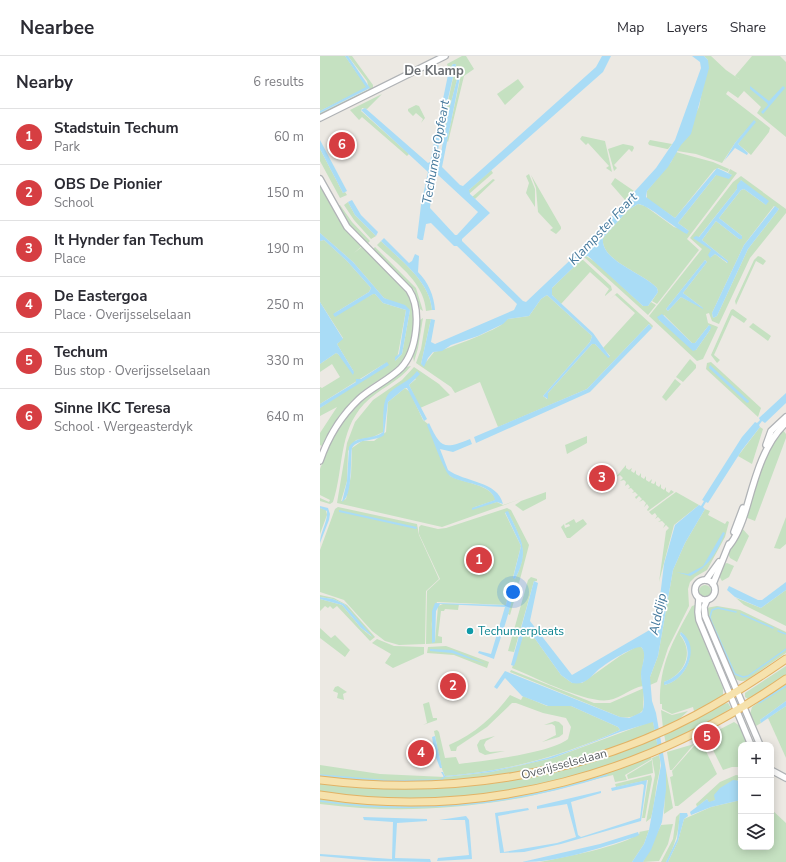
<!DOCTYPE html>
<meta charset="utf-8">
<style>
body{margin:0;font-family:"Nunito Sans",sans-serif;background:#f2f2f3;color:#2b2b33}
.controls{position:absolute;right:12px;bottom:12px;display:grid;overflow:hidden;border-radius:8px;box-shadow:0 2px 10px #0003}
.controls button{width:36px;height:36px;display:grid;place-items:center;padding:0;border:0;border-bottom:1px solid #e1e1e2;background:#fff;color:#2b2b33;font:20px sans-serif}
.you{position:absolute;left:193px;top:536px;width:14px;height:14px;margin:-10px;border:3px solid #fff;border-radius:50%;background:#1a73e8;box-shadow:0 0 0 6px #1a73e833}
.badge{display:grid;place-items:center;width:26px;height:26px;border-radius:50%;background:#d63e42;color:#fff;font-size:13px;font-weight:700}
.pin{position:absolute;translate:-50% -50%;border:2px solid #fff;box-shadow:0 1px 4px #0006}
.list{margin:0;padding:0;list-style:none}
h2{display:flex;justify-content:space-between;align-items:center;height:52px;margin:0;padding:0 16px;font-size:17px}
h2 small{font-size:13px;font-weight:400;color:#7c7c81}
.list li{display:grid;grid-template-columns:26px 1fr auto;gap:12px;align-items:center;box-sizing:border-box;height:56px;padding:0 16px;border-top:1px solid #e1e1e2}
.list b{display:block;font-size:15px;white-space:nowrap}
.list p{margin:0;font-size:13px;white-space:nowrap;color:#7c7c81}
.list em{font-size:13px;font-style:normal;color:#7c7c81}
.icon{flex:none;width:22px;height:22px;fill:none;stroke:currentColor;stroke-width:2;stroke-linecap:round;stroke-linejoin:round}
.map{position:relative;flex:none;width:466px;height:806px;overflow:hidden}
header{display:flex;align-items:center;gap:24px;box-sizing:border-box;height:56px;padding:0 20px;background:#fff;border-bottom:1px solid #e1e1e2}
header strong{font-size:19px}
nav{display:flex;gap:22px;margin-inline-start:auto;font-size:14px}
main{display:flex}
aside{flex:1;background:#fff}
.map>svg:first-child{display:block}
</style>
<header>
<strong>Nearbee</strong>
<nav><a>Map</a><a>Layers</a><a>Share</a></nav>
</header>
<main>
<aside>
<h2>Nearby<small>6 results</small></h2>
<ul class="list">
<li><span class="badge">1</span><div><b>Stadstuin Techum</b><p>Park</p></div><em>60 m</em></li>
<li><span class="badge">2</span><div><b>OBS De Pionier</b><p>School</p></div><em>150 m</em></li>
<li><span class="badge">3</span><div><b>It Hynder fan Techum</b><p>Place</p></div><em>190 m</em></li>
<li><span class="badge">4</span><div><b>De Eastergoa</b><p>Place · Overijsselselaan</p></div><em>250 m</em></li>
<li><span class="badge">5</span><div><b>Techum</b><p>Bus stop · Overijsselselaan</p></div><em>330 m</em></li>
<li><span class="badge">6</span><div><b>Sinne IKC Teresa</b><p>School · Wergeasterdyk</p></div><em>640 m</em></li>
</ul>
</aside>
<div class="map">
<svg width="466" height="806" viewBox="0 0 466 806">
<rect width="100%" height="100%" fill="#ece9e3"/>
<g fill="#c5e1c1" fill-rule="evenodd">
<polygon points="0,0 25,0 46,30 46,32 0,55"/>
<polygon points="28,0 32,0 53,29 53,32 0,60 0,57 49,33 47,25"/>
<polygon points="142,0 146,0 154,13 144,20 128,86 127,85 142,14 140,12 128,58 124,84 120,82 136,8 133,8 129,14 127,8"/>
<polygon points="384,0 391,0 406,14 419,23 415,20 432,0 460,0 466,6 466,81 437,57 441,51 424,35 418,42 408,35 406,38 450,72 449,76 431,99 418,88 435,64 415,87 402,107 376,98 357,95 379,51 388,4"/>
<polygon points="198,23 204,31 185,49 177,38"/>
<polygon points="62,38 47,53 42,52 41,55 89,98 87,100 42,61 39,64 30,54"/>
<polygon points="96,49 99,50 105,62 101,67 103,63 96,57 93,60 88,55 88,53"/>
<polygon points="262,80 285,85 292,116 286,112 289,110 268,87 266,89 260,83"/>
<polygon points="330,84 352,88 348,93 347,93 329,89 328,87"/>
<polygon points="303,88 313,90 314,92 312,96 309,93 294,109 297,112 294,115 288,93"/>
<polygon points="0,93 23,137 25,136 27,139 20,142 0,105"/>
<polygon points="356,96 393,106 409,113 408,116 398,112 394,114 355,162 327,143 327,135 351,106"/>
<path d="M 410,113 L 417,117 L 367,183 L 379,194 L 337,248 L 332,245 L 338,236 L 337,232 C 324,217 280,205 283,182 L 308,154 L 318,148 L 325,150 L 354,171 L 369,175 L 358,167 L 396,119 L 412,119 L 408,117 Z"/>
<polygon points="171,114 173,117 149,138 149,134"/>
<polygon points="209,118 215,133 215,151 206,137 209,127 206,120"/>
<polygon points="211,119 241,171 241,173 236,178 230,174 233,172 218,156 216,132"/>
<path d="M 421,120 L 466,153 L 466,157 L 430,202 L 399,268 L 392,265 L 389,257 L 386,258 L 388,267 L 398,271 L 383,303 L 377,305 L 329,260 L 382,193 L 370,182 L 413,126 ZM 421,124 L 446,149 L 424,133 L 421,134 L 399,162 L 422,180 L 419,183 L 396,165 L 382,184 L 408,205 L 407,207 L 395,198 L 391,201 L 391,194 L 376,180 L 378,182 L 417,133 ZM 454,150 L 459,153 L 428,193 L 397,260 L 393,262 L 392,257 L 424,189 ZM 385,204 L 387,206 L 363,237 L 383,252 L 361,241 L 348,255 L 346,253 ZM 344,259 L 372,287 L 375,287 L 389,269 L 390,274 L 376,294 L 339,264 Z"/>
<polygon points="295,122 314,135 305,144 291,128"/>
<polygon points="173,123 175,124 155,143 152,141"/>
<path d="M 0,129 L 18,163 L 42,190 L 34,197 L 43,190 C 58,205 77,220 88,239 C 98,253 93,291 83,306 C 74,318 57,323 46,333 C 27,348 13,368 2,390 L 0,389 L 0,377 L 17,351 L 0,360 L 0,352 L 67,306 L 0,348 L 0,331 L 2,332 L 20,321 L 12,308 L 0,316 L 0,308 L 16,297 L 18,298 L 34,316 L 17,288 L 23,282 L 0,246 L 0,185 L 4,184 L 27,205 L 51,232 L 49,236 L 13,258 L 53,238 L 55,238 L 63,247 L 86,254 L 78,298 L 75,305 L 82,298 L 90,254 L 64,242 L 33,206 L 0,177 Z"/>
<polygon points="28,146 35,159 56,180 51,183 34,164 24,149"/>
<polygon points="20,149 32,166 50,185 47,188 29,168 17,151"/>
<path d="M 61,185 C 80,204 110,225 112,254 L 106,255 C 104,226 77,208 57,189 Z"/>
<polygon points="55,191 96,232 103,255 100,253 94,234 53,193"/>
<polygon points="266,200 277,207 323,250 328,250 331,246 336,249 328,259 264,201"/>
<polygon points="438,200 441,201 446,205 443,209 436,205 416,249 415,245 434,204"/>
<polygon points="262,203 291,230 292,234 285,240 285,239 289,233 270,216 241,248 232,239 232,232"/>
<path d="M 297,237 L 331,268 L 333,270 L 332,272 L 329,268 L 267,333 L 178,371 L 160,326 L 135,337 L 131,331 L 96,307 L 101,293 L 106,263 L 111,263 L 101,308 L 107,305 L 114,296 C 123,295 173,275 181,269 C 184,267 184,264 188,263 L 209,260 L 221,243 L 227,239 L 272,280 L 270,286 L 223,340 L 227,343 L 228,337 L 272,288 L 275,288 L 288,301 L 290,300 L 283,292 L 315,257 L 295,239 L 289,244 Z"/>
<polygon points="413,253 427,263 424,267 412,259 394,299 400,304 397,307 391,299 411,254"/>
<polygon points="103,262 98,292 94,306 93,300 100,264"/>
<polygon points="433,267 451,280 448,285 429,271"/>
<polygon points="370,303 376,309 376,312 363,326 356,321"/>
<polygon points="391,306 441,352 438,361 386,313 387,307"/>
<path d="M 91,310 C 79,326 58,333 44,348 C 18,376 24,413 13,446 L 10,448 L 0,445 L 0,442 L 9,446 L 10,444 L 0,439 L 0,413 L 12,383 L 22,367 L 45,341 L 86,311 Z"/>
<path d="M 94,311 L 119,328 L 130,339 L 100,352 L 89,329 L 96,323 L 93,321 L 68,340 L 64,355 L 63,376 L 53,381 L 36,384 L 28,395 L 27,425 L 21,445 L 26,443 L 31,420 L 32,392 L 42,385 L 54,385 L 66,376 L 68,346 L 85,332 L 90,336 L 103,364 L 108,368 L 130,420 C 143,427 171,428 176,444 L 152,452 L 177,446 L 183,449 L 201,443 L 122,471 L 17,447 L 27,387 L 35,366 L 53,344 L 82,324 Z"/>
<polygon points="355,323 361,328 346,345 342,341"/>
<polygon points="440,371 443,373 432,408 418,400"/>
<path d="M 462,373 L 466,378 L 466,382 L 435,465 L 425,461 C 435,433 442,397 462,373 Z"/>
<polygon points="267,380 267,387 247,398 245,389"/>
<polygon points="306,409 306,412 309,414 312,412 311,415 314,417 316,414 316,418 319,420 321,417 321,421 324,423 326,420 326,424 329,426 332,423 331,427 334,428 336,425 336,429 339,431 341,428 341,432 344,434 346,431 346,435 349,437 351,434 354,436 328,455 327,454 329,451 327,448 324,451 326,447 323,444 319,446 322,443 319,440 316,443 315,441 318,439 315,436 312,437 314,435 311,432 308,433 310,431 308,428 305,430 306,426 304,424 300,425 303,422 300,419 296,421"/>
<polygon points="226,436 226,443 203,455 195,449 201,445"/>
<polygon points="356,436 379,449 354,469 339,526 346,475 349,472 346,469 343,472 345,468 342,465 338,466 341,464 338,461 335,463 337,460 335,457 332,459 329,456"/>
<polygon points="18,451 97,468 99,479 119,523 106,535 105,588 79,589 65,585 52,575 24,544 0,536 0,494 15,453"/>
<polygon points="0,452 6,454 7,459 0,478"/>
<path d="M 187,452 L 191,454 L 209,489 L 199,527 L 192,525 L 199,528 L 190,559 L 188,558 L 194,535 L 190,531 L 186,549 L 117,546 C 111,558 110,573 115,586 L 118,550 L 123,548 L 139,548 L 138,554 L 125,553 L 124,555 L 121,555 L 118,580 L 122,581 L 122,587 L 106,588 L 107,535 L 120,523 L 99,478 L 99,471 L 101,469 L 118,473 L 126,472 ZM 188,456 C 200,482 210,494 195,523 L 193,521 L 201,490 L 185,457 Z"/>
<polygon points="385,453 390,455 388,459 405,468 407,465 409,466 405,481 387,514 375,521 370,526 368,533 369,550 348,592 337,626 330,629 330,621 338,600 353,514 365,487"/>
<polygon points="466,461 466,488 460,493 454,492"/>
<polygon points="254,463 256,467 263,463 267,468 250,482 247,482 241,471 244,468 245,472 250,470 249,468 246,469 245,468"/>
<polygon points="421,471 429,480 417,506 410,502 408,497"/>
<polygon points="407,507 414,510 409,521 402,525 399,520 404,508"/>
<polygon points="211,521 217,523 217,525 214,525 194,596 188,595 208,524"/>
<circle cx="385" cy="535" r="6"/>
<polygon points="466,534 466,570 424,549 416,542 441,552"/>
<polygon points="0,539 14,542 27,549 55,581 50,585 17,550 13,553 10,550 8,552 5,550 0,555 0,543 22,549 41,572 52,581 24,548 13,543 0,541"/>
<path d="M 375,549 L 377,550 L 383,583 L 403,632 L 403,639 L 390,649 L 374,655 L 373,651 L 352,658 L 342,653 L 342,648 L 340,648 C 339,608 353,585 372,550 ZM 361,576 C 380,593 367,623 345,629 L 344,626 C 364,619 375,597 360,579 Z"/>
<path d="M 397,550 L 420,554 L 466,576 L 466,597 L 427,624 C 421,626 417,625 413,620 L 388,563 L 386,552 Z"/>
<polygon points="0,572 11,582 15,579 30,594 25,601 0,582"/>
<path d="M 205,573 L 208,573 L 241,619 L 252,627 L 262,627 L 300,600 L 316,591 L 321,591 L 325,596 L 321,620 L 323,630 C 311,632 301,642 289,644 C 267,648 214,621 192,612 Z"/>
<polygon points="57,583 74,590 104,591 104,598 73,612 65,607 71,598 52,587"/>
<polygon points="126,590 169,606 167,612 134,599 107,597 108,591"/>
<polygon points="466,610 466,620 428,643 425,641 425,637"/>
<path d="M 191,614 L 274,647 L 290,647 L 324,632 L 323,654 C 318,660 308,663 300,661 L 190,616 Z"/>
<polygon points="466,626 466,645 440,664 441,667 436,670 430,658 432,651"/>
<polygon points="18,630 27,636 23,638 24,644 17,642 18,637 13,635 15,631"/>
<path d="M 190,639 L 201,644 L 203,640 L 227,650 L 251,650 L 298,671 L 300,674 C 245,699 186,716 125,720 L 122,713 L 114,675 L 117,674 L 119,676 L 125,702 L 136,701 L 139,708 C 163,705 231,697 248,683 L 251,671 L 246,662 L 223,657 L 196,647 L 192,647 L 167,671 L 137,691 L 136,695 L 131,695 L 129,689 C 155,678 174,660 190,639 Z"/>
<polygon points="109,646 113,662 117,662 117,664 103,669 107,667 103,648"/>
<polygon points="408,647 411,652 404,657 346,688 344,678 402,648"/>
<polygon points="466,650 466,702 448,662"/>
<polygon points="341,654 352,659 368,655 356,666 343,672"/>
<polygon points="235,665 239,666 243,670 243,678 239,681 222,686 236,679 235,670 232,668 224,669"/>
<polygon points="330,666 333,666 335,675 332,677 287,694 226,711 161,723 71,727 0,722 0,709 60,718 125,721 171,716 233,702"/>
<polygon points="414,666 420,670 430,689 421,689 421,711 412,711 403,714 390,688 384,691 397,718 363,746 358,750 355,750 350,721 353,720 352,715 374,690 388,683 387,680"/>
<polygon points="175,680 166,685 164,689 166,694 170,696 185,695 165,699 159,696 157,689 160,684"/>
<path d="M 336,682 L 338,691 C 256,725 165,747 75,743 C 50,742 25,739 0,737 L 0,727 C 75,735 153,736 226,717 C 263,708 300,693 336,682 Z"/>
<polygon points="374,688 352,714 350,714 347,696"/>
<path d="M 339,699 C 342,710 339,717 337,727 C 335,739 334,751 331,762 L 326,766 L 335,719 L 332,702 Z"/>
<path d="M 330,701 L 332,703 L 305,719 L 307,724 L 295,726 L 293,719 C 262,726 232,736 201,742 C 130,754 71,757 0,748 L 0,742 L 29,745 L 185,741 L 248,728 Z"/>
<polygon points="332,704 333,717 308,723 307,719"/>
<polygon points="346,714 353,752 344,758"/>
<polygon points="331,719 332,723 325,762 322,762 328,724 296,731 295,728"/>
<polygon points="416,719 421,720 421,725 418,724 395,744 389,747 387,743 377,751 376,748 400,726"/>
<polygon points="421,744 421,791 451,791 451,753 466,767 466,806 348,806 358,785 364,763 391,751"/>
<path d="M 360,757 C 359,775 355,790 346,806 L 341,806 L 353,783 L 356,761 Z"/>
<polygon points="353,768 348,788 339,805 323,806 341,769"/>
<path d="M 329,774 L 324,788 L 312,806 L 219,806 C 241,802 304,790 320,777 L 319,776 Z"/>
</g>
<g fill="#a9dcf6" fill-rule="evenodd">
<polygon points="25,0 28,0 50,32 0,57 0,55 46,31"/>
<path d="M 282,0 L 291,0 L 283,16 L 149,134 L 150,138 L 170,157 L 142,183 L 142,185 L 203,245 L 206,246 L 264,191 L 336,112 L 355,84 L 381,12 L 380,6 L 372,0 L 384,0 L 388,4 L 389,12 L 371,78 L 361,89 L 348,111 L 327,135 L 326,141 L 355,162 L 397,112 L 412,119 L 409,123 L 396,119 L 358,167 L 369,175 L 367,178 C 354,172 329,149 318,148 L 308,154 L 283,182 C 280,205 324,217 337,232 L 338,236 L 328,250 L 323,250 L 268,200 L 264,201 L 232,232 L 232,239 L 273,277 L 290,301 L 288,302 L 275,288 L 272,288 L 228,337 L 228,343 L 223,340 L 270,286 L 272,280 L 227,239 L 221,243 L 209,260 L 188,263 L 183,268 L 158,280 L 131,289 L 122,295 L 113,296 L 108,302 L 104,311 L 101,308 L 111,263 L 115,264 L 111,286 L 115,288 L 194,254 L 197,248 L 137,190 L 134,190 L 111,167 L 106,168 L 103,184 L 100,184 L 97,182 L 101,149 L 108,116 L 41,54 L 45,52 L 108,107 L 110,106 L 129,14 L 133,8 L 136,8 L 124,60 L 116,106 L 119,108 L 128,58 L 140,12 L 142,11 L 122,111 L 140,129 L 143,130 L 276,11 ZM 114,118 L 117,118 L 158,156 L 137,179 L 135,179 L 110,152 Z"/>
<polygon points="430,30 449,45 463,30 465,32 443,58 441,56 448,49 447,47 430,33"/>
<polygon points="434,64 436,66 418,88 428,97 427,99 415,92 404,105 415,87"/>
<polygon points="0,84 27,135 23,137 0,93"/>
<polygon points="421,124 449,145 446,149 424,133 421,134 399,162 422,180 422,183 419,183 396,165 382,184 408,205 408,207 395,198 390,202 388,199 391,194 373,182 376,180 379,181 417,133 417,129"/>
<polygon points="32,144 41,159 58,176 56,180 35,159 28,146"/>
<polygon points="455,150 459,153 428,193 397,260 393,262 392,257 424,189"/>
<polygon points="0,177 33,206 64,242 85,249 90,254 82,298 75,305 75,301 79,298 86,254 63,247 55,238 53,238 15,261 13,258 49,236 51,232 27,205 4,184 0,185"/>
<path d="M 64,182 L 89,207 L 92,205 L 95,198 L 99,200 L 98,216 C 108,226 114,239 115,254 L 112,254 C 110,225 80,204 61,185 Z"/>
<polygon points="385,204 387,206 363,237 383,252 383,253 361,241 348,255 346,253"/>
<polygon points="0,246 23,283 17,288 34,316 33,319 18,298 16,297 0,308"/>
<polygon points="342,258 372,287 375,287 389,269 391,271 390,274 376,294 373,295 339,264 337,261"/>
<polygon points="329,268 332,272 270,336 156,387 154,381 267,333"/>
<polygon points="67,306 69,309 0,352 0,348 36,326 36,323 41,323"/>
<polygon points="390,309 429,345 429,346 427,347 389,312"/>
<path d="M 97,315 L 100,318 L 89,329 L 107,363 L 104,365 L 87,332 L 85,332 L 68,346 L 64,379 C 55,386 38,382 32,392 C 30,404 33,440 22,446 L 27,425 L 29,391 C 37,378 52,385 63,376 C 64,364 61,345 70,336 C 79,328 90,325 97,315 Z"/>
<path d="M 466,337 L 466,347 L 445,367 L 442,365 L 439,369 L 440,371 L 422,394 L 388,447 L 386,446 L 383,451 L 385,453 L 365,487 L 353,514 L 338,600 L 330,621 L 332,645 L 336,657 L 346,714 L 346,734 L 342,766 L 331,794 L 323,806 L 312,806 L 324,788 L 329,774 L 341,709 L 333,666 L 300,676 L 233,702 L 171,716 L 124,721 L 121,716 L 123,716 L 125,720 C 186,716 245,700 300,674 L 298,671 L 251,650 L 228,650 L 202,640 L 185,622 L 177,633 L 174,631 L 185,615 L 300,661 L 309,662 L 322,656 C 327,645 321,630 321,618 C 321,610 328,598 321,591 C 313,590 283,609 277,615 C 269,623 264,629 252,627 L 241,619 L 208,573 L 205,573 L 196,605 L 194,610 L 191,609 L 214,525 L 218,527 L 210,565 L 252,619 L 333,572 L 340,541 L 344,508 L 355,469 L 379,449 L 381,450 L 384,445 L 382,444 L 422,381 L 435,366 L 437,367 L 440,364 L 439,362 Z"/>
<path d="M 109,367 C 121,392 123,394 150,383 L 152,388 L 133,396 L 120,393 L 128,414 C 144,426 178,425 183,448 L 177,446 L 152,454 L 152,452 L 175,444 C 172,427 142,428 130,420 C 124,416 111,378 107,369 Z"/>
<path d="M 0,450 L 8,452 L 10,458 L 9,464 L 0,487 C 0,476 8,466 7,455 L 0,452 Z"/>
<polygon points="19,454 97,471 96,473 19,456"/>
<path d="M 188,455 C 200,483 211,493 195,523 L 193,522 L 201,490 L 185,456 Z"/>
<path d="M 403,476 L 405,477 C 397,496 389,511 370,520 L 356,516 L 368,518 L 383,510 Z"/>
<polygon points="466,526 466,534 441,552 415,541 407,534 409,530 438,544 442,544"/>
<path d="M 193,530 C 196,540 178,589 174,603 L 158,597 L 159,595 L 171,598 L 185,551 L 120,548 L 116,555 L 115,586 L 112,587 L 112,555 L 115,547 L 186,549 L 190,531 Z"/>
<polygon points="0,541 13,543 24,548 53,581 41,572 22,549 0,543"/>
<path d="M 361,576 C 382,591 366,625 344,629 L 344,626 C 365,618 376,598 360,578 Z"/>
<polygon points="110,593 132,594 166,608 132,597 110,595"/>
<polygon points="466,645 466,650 441,667 440,664"/>
<polygon points="115,680 122,712 120,712 115,699 112,681"/>
<polygon points="327,724 321,765 241,788 204,796 180,797 175,757 208,752 209,754 178,760 184,796 237,787 256,781 247,748 217,753 217,750 281,735 281,737 251,746 258,779 261,781 320,762 324,729 322,728 292,735 291,732"/>
<polygon points="413,724 421,725 421,744 391,751 371,759 370,756 387,743 389,746 395,744 394,739 400,732"/>
<polygon points="360,757 367,757 368,760 364,763 358,785 348,806 346,806 357,783"/>
<polygon points="146,760 149,764 152,803 117,805 118,802 149,799 145,764 119,764"/>
<polygon points="43,761 107,763 107,765 77,767 75,802 110,803 111,806 54,805 0,800 0,798 72,803 73,766 44,764"/>
<path d="M 318,776 L 319,779 L 315,781 C 279,792 241,806 202,806 L 280,788 Z"/>
</g>
<g fill="none" stroke-linecap="round" stroke-linejoin="round">
<g stroke="#a9dcf6" stroke-width="1.5">
<polyline points="416,556 398,552 392,554 390,561 392,567 415,618 423,621 428,620 466,593"/>
<polyline points="421,558 453,572"/>
<polyline points="458,575 466,578"/>
<polyline points="439,647 466,630"/>
<polyline points="0,719 70,725 121,724 124,721"/>
<path d="M 0,745 C 95,759 195,749 287,719"/>
</g>
<g stroke="#b0b3b6" stroke-width="8">
<g id="minor">
<polyline points="0,62 125,0"/>
<path d="M 0,123 L 27,171 L 89,234 C 102,254 97,295 81,312 C 69,324 52,331 39,343 C 21,360 8,381 0,405"/>
<polyline points="446,389 451,375 466,361"/>
<polyline points="414,476 423,452"/>
<path d="M 409,490 C 418,479 423,464 427,450 C 435,422 444,387 466,367"/>
<circle cx="385" cy="534" r="10"/>
<polyline points="386,524 399,506"/>
<polyline points="393,528 409,488"/>
<polyline points="379,542 378,556 379,564 431,689"/>
<polyline points="387,544 384,551 385,560 440,689"/>
<polyline points="451,714 466,722"/>
</g>
</g>
<g stroke="#e2b265" stroke-width="9">
<g id="major">
<path d="M 0,724 C 128,740 262,720 376,659 C 408,642 437,623 466,603"/>
<path d="M 0,739 C 165,765 330,717 466,623"/>
</g>
</g>
<use href="#minor" stroke="#fff" stroke-width="5.5"/>
<use href="#major" stroke="#f6e2ad" stroke-width="7"/>
</g>
<circle fill="#0f9aa8" stroke="#fff" stroke-width="1.5" cx="150" cy="575" r="4"/>
<g text-anchor="middle" dominant-baseline="central" stroke-width="3.5" stroke-linejoin="round" paint-order="stroke">
<g font-size="12" fill="#0d838f" stroke="#fff" text-anchor="start">
<text x="158" y="575">Techumerpleats</text>
</g>
<g font-size="12" fill="#5b5f62" stroke="#fff">
<text transform="translate(244 708) rotate(-15)">Overijsselselaan</text>
</g>
<g font-size="13" font-weight="bold" fill="#6c7074" stroke="#fff">
<text x="114" y="15">De Klamp</text>
</g>
<g font-size="13" font-style="italic" fill="#467a9d" stroke="#fff">
<text transform="translate(116 96) rotate(-80)">Techumer Opfeart</text>
<text transform="translate(283 173) rotate(-47)">Klampster Feart</text>
<text transform="translate(338 558) rotate(-78)">Alddjip</text>
</g>
</g>
</svg>
<div class="controls">
<button>+</button>
<button>−</button>
<button><svg class="icon" aria-label="layers" viewBox="0 0 24 24"><path d="M12 4l9 5-9 5-9-5zM3 14l9 5 9-5"/></svg></button>
</div>
<div class="you"></div>
<div class="pin badge" style="left:159px;top:504px">1</div>
<div class="pin badge" style="left:133px;top:630px">2</div>
<div class="pin badge" style="left:282px;top:422px">3</div>
<div class="pin badge" style="left:101px;top:697px">4</div>
<div class="pin badge" style="left:387px;top:681px">5</div>
<div class="pin badge" style="left:22px;top:89px">6</div>
</div>
</main>
